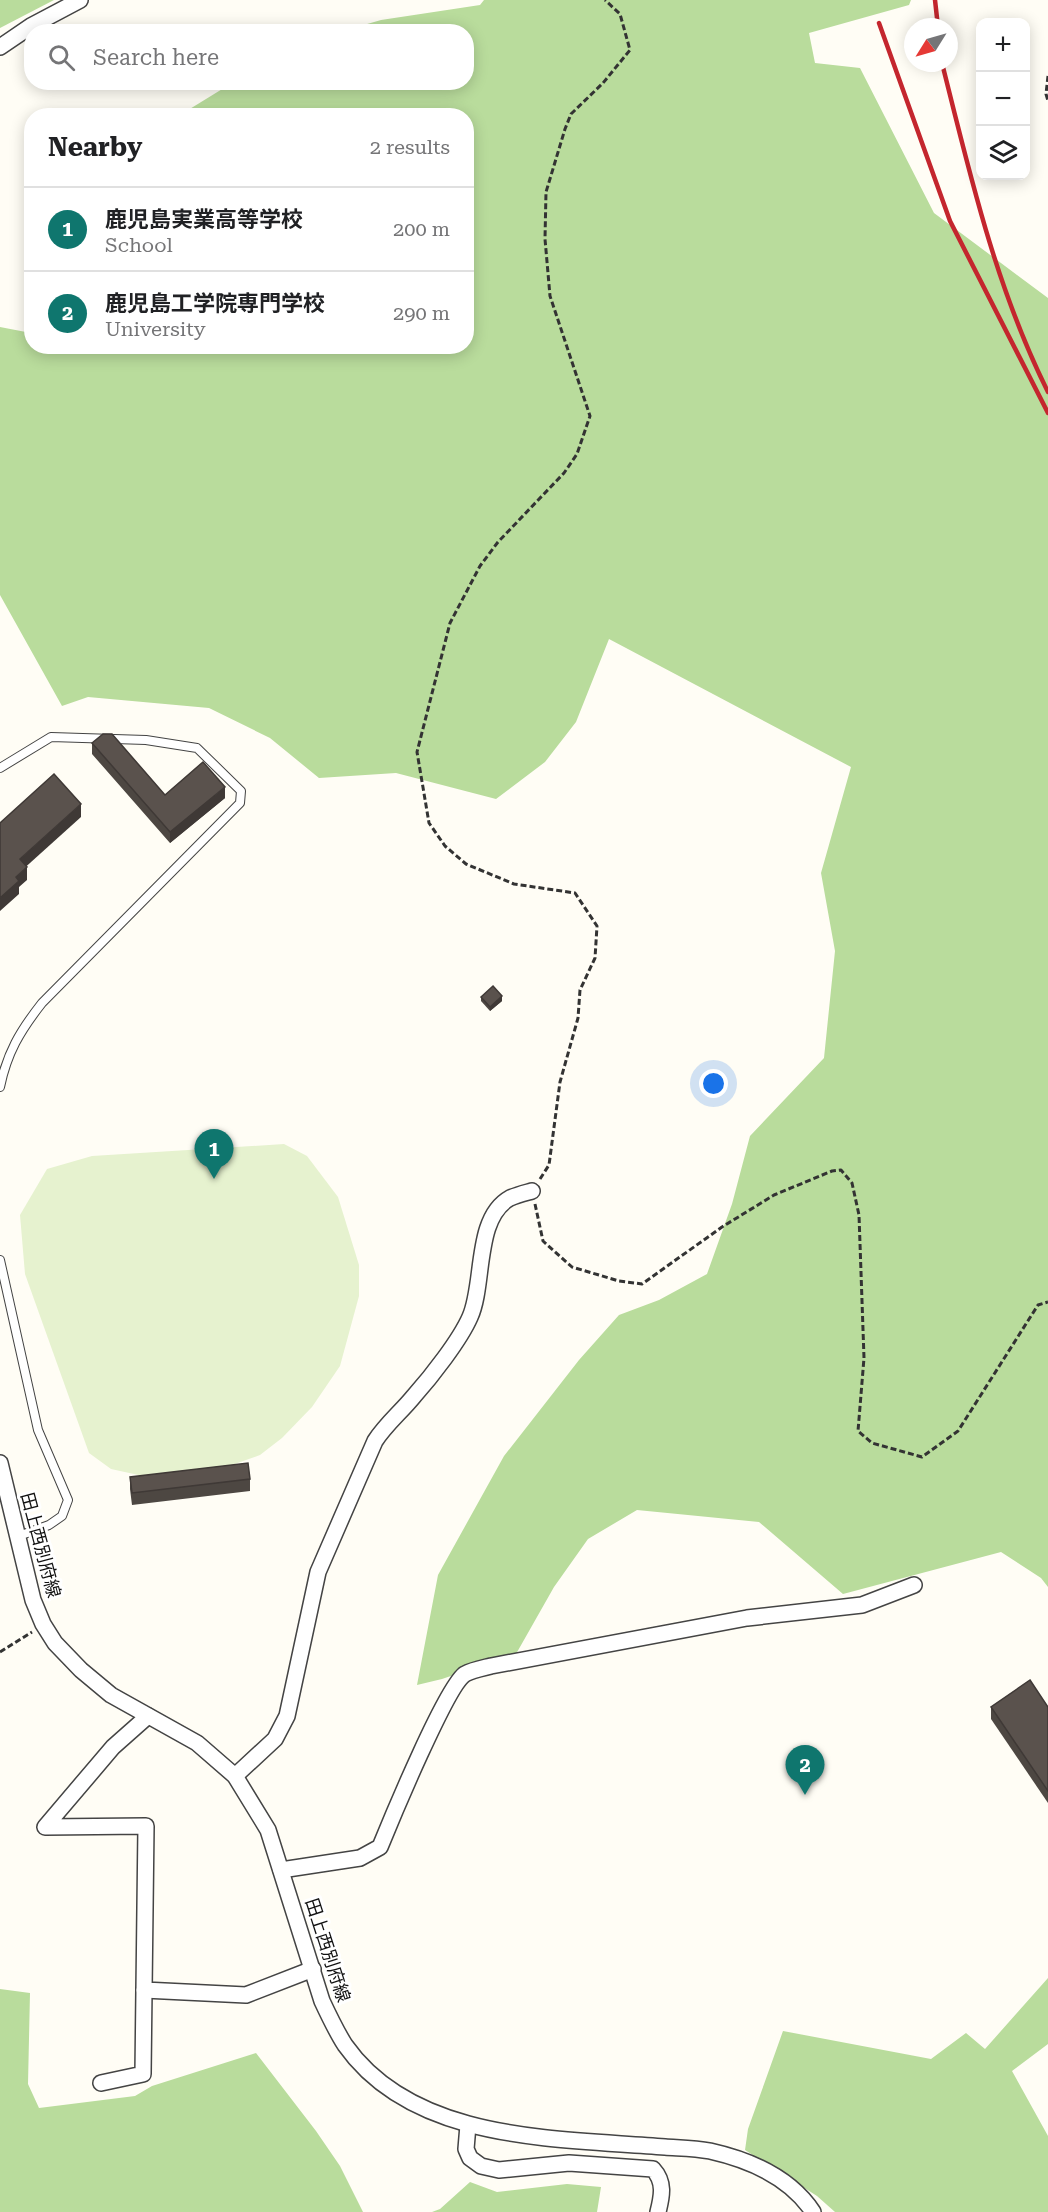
<!DOCTYPE html>
<meta charset="utf-8">
<style>
body{margin:0;font-family:"Roboto Serif","Noto Sans JP",serif;background:#f6f6f6;color:#202124}
.controls{position:absolute;right:18px;top:18px;display:grid;overflow:hidden;border-radius:12px;box-shadow:0 3px 15px #0003}
.controls button{width:54px;height:54px;display:grid;place-items:center;padding:0;border:0;border-bottom:2px solid #e0e0e0;background:#fff;color:#202124;font:30px sans-serif}
.compass{position:absolute;left:904px;top:18px;width:54px;height:54px;border-radius:50%;background:#fff;box-shadow:0 3px 15px #0003;rotate:233deg}
.you{position:absolute;left:714px;top:1084px;width:21px;height:21px;margin:-15px;border:4px solid #fff;border-radius:50%;background:#1a73e8;box-shadow:0 0 0 9px #1a73e833}
.badge{display:grid;place-items:center;width:39px;height:39px;border-radius:50%;background:#0f766e;color:#fff;font-size:20px;font-weight:700}
.pin{position:absolute;translate:-50% -50px;filter:drop-shadow(0 2px 3px #0008)}
.pin::after{content:'';position:absolute;top:32px;width:21px;height:18px;background:inherit;clip-path:polygon(0 0,100% 0,50% 100%)}
.list{margin:0;padding:0;list-style:none}
h2{display:flex;justify-content:space-between;align-items:center;height:78px;margin:0;padding:0 24px;font-size:26px}
h2 small{font-size:20px;font-weight:400;color:#757577}
.list li{display:grid;grid-template-columns:39px 1fr auto;gap:18px;align-items:center;box-sizing:border-box;height:84px;padding:0 24px;border-top:2px solid #e0e0e0}
.list b{display:block;font-size:22px;white-space:nowrap}
.list p{margin:0;font-size:20px;white-space:nowrap;color:#757577}
.list em{font-size:20px;font-style:normal;color:#757577}
.icon{flex:none;width:33px;height:33px;fill:none;stroke:currentColor;stroke-width:2;stroke-linecap:round;stroke-linejoin:round}
.map{position:relative;flex:none;width:1048px;height:2212px;overflow:hidden}
.search{position:absolute;background:#fff;box-shadow:0 3px 15px #0003;left:24px;top:24px;width:450px;height:66px;display:flex;align-items:center;gap:15px;box-sizing:border-box;padding:0 21px;border-radius:24px;color:#757577;font-size:22px}
.panel{position:absolute;background:#fff;box-shadow:0 3px 15px #0003;left:24px;top:108px;width:450px;height:246px;border-radius:24px}
.map>svg:first-child{display:block}
</style>
<div class="map">
<svg width="1048" height="2212" viewBox="0 0 1048 2212">
<rect width="100%" height="100%" fill="#fffdf5"/>
<g fill="#b9dc9c">
<polygon points="0,0 54,0 0,28"/>
<polygon points="484,0 911,0 909,5 809,33 815,63 860,68 934,213 1048,298 1048,1587 1041,1578 1001,1552 843,1594 759,1522 637,1510 588,1539 554,1587 516,1654 442,1679 417,1685 438,1575 504,1456 579,1360 619,1315 659,1300 707,1274 732,1204 750,1136 824,1058 835,951 821,873 851,767 609,639 576,722 545,762 496,799 396,773 319,778 270,738 209,708 88,697 62,706 0,595 0,327 31,333 32,346 466,346 466,116 180,115 232,83 466,82 466,32 343,31 381,20 480,5"/>
<polygon points="1048,1978 1048,2044 1012,2071 1048,2136 1048,2212 835,2212 817,2196 745,2150 748,2129 783,2031 931,2059 966,2033 985,2049"/>
<polygon points="0,1989 30,1993 28,2084 39,2108 135,2096 152,2086 256,2053 316,2131 340,2166 363,2212 0,2212"/>
<polygon points="470,2182 497,2192 567,2184 601,2187 597,2212 432,2212 440,2209"/>
</g>
<polygon fill="#e6f2cf" points="284,1144 307,1156 338,1197 359,1265 359,1296 340,1366 312,1407 282,1438 260,1455 212,1472 143,1476 111,1469 89,1453 25,1274 20,1215 47,1169 92,1156"/>
<g fill="none" stroke-linecap="round" stroke-linejoin="round">
<g stroke="#444" stroke-width="10">
<g id="lane">
<path d="M 0,768 L 51,737 L 146,740 L 197,748 L 241,791 L 240,803 L 42,1003 C 20,1031 7,1053 0,1087"/>
<polyline points="0,1260 38,1430 68,1500 62,1516 49,1525 16,1537"/>
</g>
</g>
<g stroke="#444" stroke-width="18">
<g id="street">
<polyline points="0,47 31,26 80,0"/>
<path d="M 0,1463 L 33,1600 L 43,1624 L 55,1643 L 81,1670 L 111,1695 L 197,1743 L 235,1776 L 268,1830 L 322,2001 C 329,2016 336,2031 345,2045 C 414,2143 558,2138 665,2147 C 679,2148 695,2148 710,2151 C 750,2160 790,2177 813,2212"/>
<polyline points="148,1716 113,1747 45,1827 146,1826 144,1990 246,1995 313,1969"/>
<path d="M 235,1776 L 275,1739 L 287,1716 L 318,1572 L 375,1441 C 386,1424 401,1412 414,1396 C 431,1377 460,1340 470,1317 C 485,1284 474,1218 510,1198 C 517,1195 525,1193 532,1191"/>
<path d="M 281,1870 L 360,1858 L 380,1847 C 391,1820 447,1685 465,1674 C 472,1670 483,1668 491,1666 L 747,1618 L 862,1605 L 914,1585"/>
<polyline points="101,2083 143,2074 144,1990"/>
<path d="M 468,2125 L 466,2149 L 470,2158 L 481,2166 L 499,2170 L 569,2163 L 653,2169 C 665,2182 662,2196 658,2212"/>
</g>
</g>
<g stroke="#333" stroke-width="3" stroke-dasharray="6 3" stroke-linecap="butt">
<polyline points="1048,76 1046,94 1048,101"/>
<polyline points="540,1179 549,1165 560,1082 578,1018 580,990 595,958 597,926 575,893 514,884 466,864 445,846 429,823 417,752 450,623 480,566 498,542 564,473 577,454 590,416 550,296 545,239 546,192 565,129 571,114 603,83 630,50 620,14 605,0"/>
<polyline points="535,1204 543,1241 572,1267 619,1281 642,1284 722,1227 774,1195 832,1171 841,1170 852,1183 859,1215 864,1358 858,1431 872,1443 922,1457 958,1431 1038,1305 1048,1302"/>
<polyline points="0,1652 32,1632"/>
</g>
<use href="#lane" stroke="#fff" stroke-width="8"/>
<use href="#street" stroke="#fff" stroke-width="15"/>
<g stroke="#c4262e" stroke-width="4.5">
<polyline points="935,0 938,27"/>
<polyline points="879,23 950,221 1048,413"/>
<path d="M 942,63 C 970,175 996,288 1048,392"/>
</g>
</g>
<g fill="#4d4742">
<polygon points="92,743 165,795 225,798 170,843 92,754"/>
<polygon points="481,997 502,1001 490,1011 481,1001"/>
<polygon points="130,1477 250,1479 250,1491 132,1505 130,1489"/>
<polygon points="991,1707 1048,1707 1048,1803 991,1719"/>
</g>
<g fill="#3f3936">
<polygon points="225,787 225,798 170,843 170,832"/>
<polygon points="81,804 81,817 20,872 20,859"/>
<polygon points="27,867 27,880 19,887 19,894 0,911 0,898 16,877"/>
<polygon points="502,996 502,1001 490,1011 490,1007"/>
</g>
<g fill="#5a524d" stroke="#3f3936" stroke-width="1.5">
<polygon points="103,734 112,734 165,795 203,762 225,787 170,832 92,743"/>
<polygon points="54,774 81,804 20,859 27,867 16,877 19,881 0,898 0,823"/>
<polygon points="493,986 502,996 490,1007 481,997"/>
<polygon points="248,1463 250,1479 132,1493 130,1477"/>
<polygon points="1030,1680 1048,1707 1048,1791 991,1707"/>
</g>
<g text-anchor="middle" dominant-baseline="central" stroke-width="6" stroke-linejoin="round" paint-order="stroke">
<g font-size="18" fill="#111" stroke="#fff">
<text transform="translate(41 1545) rotate(75)">田上西別府線</text>
<text transform="translate(328 1950) rotate(72)">田上西別府線</text>
</g>
</g>
</svg>
<div class="controls">
<button>+</button>
<button>−</button>
<button><svg class="icon" aria-label="layers" viewBox="0 0 24 24"><path d="M12 4l9 5-9 5-9-5zM3 14l9 5 9-5"/></svg></button>
</div>
<svg class="compass" viewBox="-18 -18 36 36"><path d="M0-13l5 13h-10z" fill="#e53935"/><path d="M0 13l5-13h-10z" fill="#757577"/></svg>
<div class="you"></div>
<div class="pin badge" style="left:214px;top:1179px">1</div>
<div class="pin badge" style="left:805px;top:1795px">2</div>
<div class="search"><svg class="icon" aria-label="search" viewBox="0 0 24 24"><circle cx="10" cy="10" r="6"/><path d="M15 15l6 6"/></svg>Search here</div>
<section class="panel">
<h2>Nearby<small>2 results</small></h2>
<ul class="list">
<li><span class="badge">1</span><div><b>鹿児島実業高等学校</b><p>School</p></div><em>200 m</em></li>
<li><span class="badge">2</span><div><b>鹿児島工学院専門学校</b><p>University</p></div><em>290 m</em></li>
</ul>
</section>
</div>
